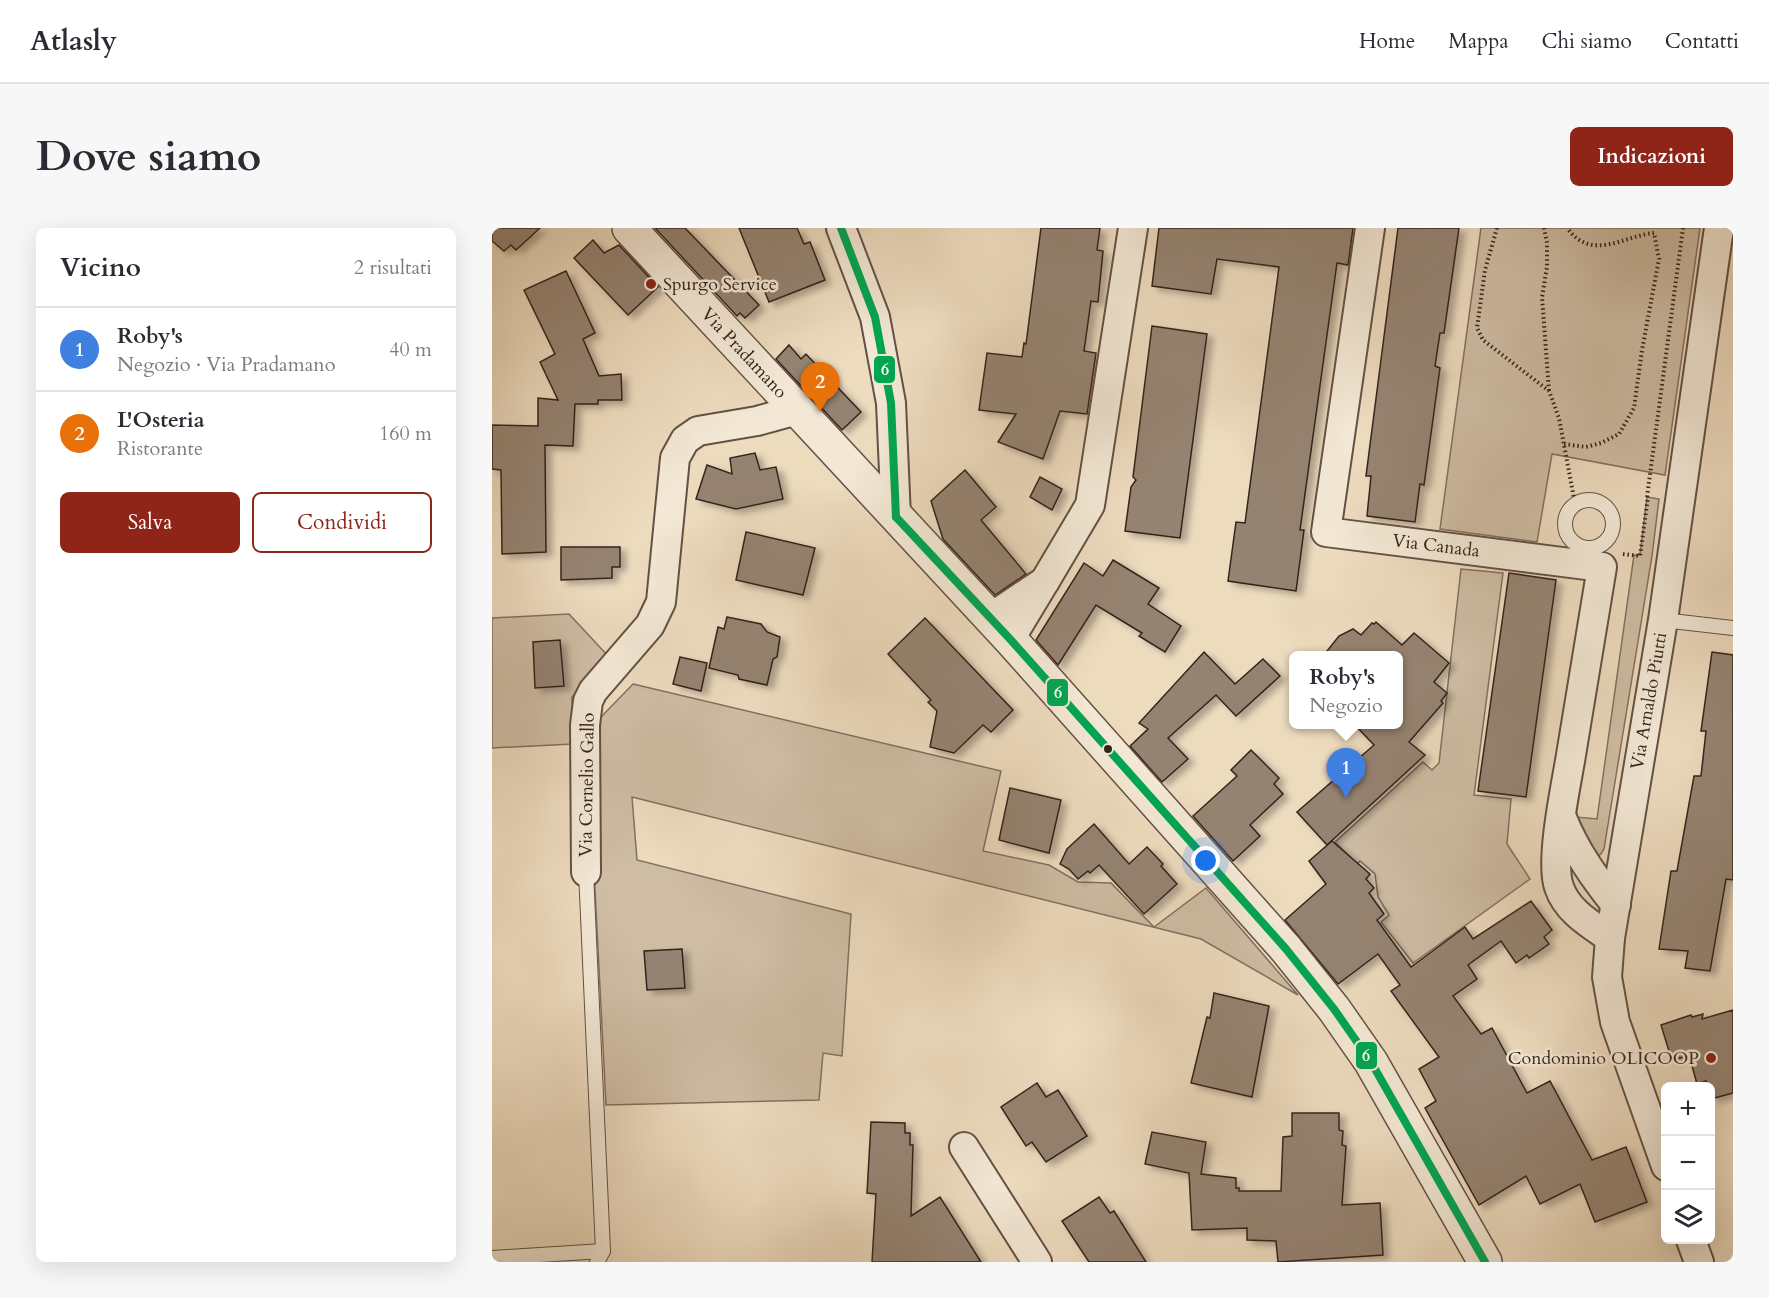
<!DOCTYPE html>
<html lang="it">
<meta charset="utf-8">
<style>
body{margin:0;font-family:Cardo,serif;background:#f7f7f7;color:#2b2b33}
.controls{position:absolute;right:18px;bottom:18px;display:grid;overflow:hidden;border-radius:9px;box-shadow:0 6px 24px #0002}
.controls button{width:54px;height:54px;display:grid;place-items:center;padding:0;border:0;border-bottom:2px solid #e1e1e2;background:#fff;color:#2b2b33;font:30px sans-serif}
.you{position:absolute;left:714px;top:633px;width:21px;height:21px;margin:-15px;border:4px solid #fff;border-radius:50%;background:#1a73e8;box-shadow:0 0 0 9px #1a73e833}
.badge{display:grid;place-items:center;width:39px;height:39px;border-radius:50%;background:#8f2418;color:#fff;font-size:20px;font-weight:700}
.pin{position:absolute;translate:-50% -50px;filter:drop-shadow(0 2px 3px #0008)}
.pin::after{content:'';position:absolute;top:32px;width:21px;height:18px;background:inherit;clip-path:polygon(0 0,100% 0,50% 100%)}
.popup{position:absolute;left:797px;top:423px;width:114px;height:78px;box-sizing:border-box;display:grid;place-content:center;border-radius:9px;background:#fff;filter:drop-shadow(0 2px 4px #0005);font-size:20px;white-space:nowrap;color:#7c7c81}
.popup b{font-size:22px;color:#2b2b33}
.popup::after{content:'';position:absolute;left:50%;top:100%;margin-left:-12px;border:12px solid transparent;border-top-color:#fff}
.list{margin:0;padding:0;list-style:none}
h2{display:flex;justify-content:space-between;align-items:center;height:78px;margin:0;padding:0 24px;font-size:26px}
h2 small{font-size:20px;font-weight:400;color:#7c7c81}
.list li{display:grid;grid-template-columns:39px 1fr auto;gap:18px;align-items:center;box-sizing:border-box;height:84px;padding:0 24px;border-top:2px solid #e1e1e2}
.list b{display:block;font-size:22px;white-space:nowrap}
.list p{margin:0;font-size:20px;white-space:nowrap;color:#7c7c81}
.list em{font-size:20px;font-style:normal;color:#7c7c81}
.actions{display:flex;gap:12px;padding:18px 24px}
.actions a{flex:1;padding:14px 0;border:2px solid #8f2418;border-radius:9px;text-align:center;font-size:21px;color:#8f2418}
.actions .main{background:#8f2418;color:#fff}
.icon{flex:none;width:33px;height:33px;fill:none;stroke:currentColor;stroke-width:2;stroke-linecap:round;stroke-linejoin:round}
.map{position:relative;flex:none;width:1241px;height:1034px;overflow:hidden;border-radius:9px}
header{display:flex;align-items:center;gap:36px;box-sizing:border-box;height:84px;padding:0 30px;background:#fff;border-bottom:2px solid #e1e1e2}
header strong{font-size:28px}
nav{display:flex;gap:33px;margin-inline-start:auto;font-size:21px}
.intro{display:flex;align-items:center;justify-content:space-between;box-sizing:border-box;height:144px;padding:0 36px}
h1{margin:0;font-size:42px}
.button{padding:15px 27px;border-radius:9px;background:#8f2418;color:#fff;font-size:21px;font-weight:700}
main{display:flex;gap:36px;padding:0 36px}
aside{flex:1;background:#fff;border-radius:9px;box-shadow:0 6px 24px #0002}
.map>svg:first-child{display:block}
</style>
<header>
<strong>Atlasly</strong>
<nav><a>Home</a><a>Mappa</a><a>Chi siamo</a><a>Contatti</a></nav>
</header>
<div class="intro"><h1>Dove siamo</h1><a class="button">Indicazioni</a></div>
<main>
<aside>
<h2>Vicino<small>2 risultati</small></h2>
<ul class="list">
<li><span class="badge" style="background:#3f7fe0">1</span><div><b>Roby's</b><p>Negozio · Via Pradamano</p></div><em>40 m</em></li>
<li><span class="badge" style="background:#e8710a">2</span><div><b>L'Osteria</b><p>Ristorante</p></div><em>160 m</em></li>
</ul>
<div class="actions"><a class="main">Salva</a><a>Condividi</a></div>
</aside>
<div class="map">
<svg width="1241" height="1034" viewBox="0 0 1241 1034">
<defs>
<filter id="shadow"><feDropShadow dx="6" dy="4" stdDeviation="3" flood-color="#0004"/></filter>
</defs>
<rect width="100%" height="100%" fill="#eddbbe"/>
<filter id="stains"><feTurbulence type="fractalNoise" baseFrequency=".00333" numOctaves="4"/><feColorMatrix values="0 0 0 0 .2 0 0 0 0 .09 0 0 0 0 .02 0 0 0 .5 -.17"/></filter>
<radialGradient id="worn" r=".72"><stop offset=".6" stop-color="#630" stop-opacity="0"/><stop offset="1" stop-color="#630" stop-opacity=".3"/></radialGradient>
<g fill="#cebca3" stroke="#827060" stroke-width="1.5">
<polygon points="989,0 1208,0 1173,247 1060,226 1045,314 948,301"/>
<polygon points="1155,269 1167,271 1160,328 1112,621 1109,626 1104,629 1084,589 1105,591 1142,327 1148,327"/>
<polygon points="969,341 1011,345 982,567 1019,571 1015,616 1038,651 921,735 889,694 897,687 886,669 883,646 868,633 842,660 858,629 843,614 931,534 940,542 947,535"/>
<polygon points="77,386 117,429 80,469 81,516 0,520 0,390"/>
<polygon points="141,456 509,543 491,623 557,637 586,654 619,655 662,699 714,660 806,767 709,711 140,569 145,632 359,686 350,828 331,825 327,872 114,877 102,642 108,490"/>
</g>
<g fill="#958371" stroke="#35231d" stroke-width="1.5" filter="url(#shadow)">
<polygon points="0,0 48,0 24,22 19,17 12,23 0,13"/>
<polygon points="163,0 193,0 267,77 253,90 248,85 245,88"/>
<polygon points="247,0 305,0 312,16 318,14 333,52 277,74"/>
<polygon points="549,0 608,0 605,22 611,23 606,74 599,73 592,123 604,125 595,186 568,183 551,231 506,214 524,186 487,182 495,125 530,129 532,115 534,116"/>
<polygon points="667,0 861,0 856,37 845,35 808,302 812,302 804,363 736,353 744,294 753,295 787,39 725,31 719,66 660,58"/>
<polygon points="906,0 967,0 952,105 948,105 943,138 948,140 932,257 928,256 923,294 875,288 879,248 874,248"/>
<polygon points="101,12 112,25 127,17 166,59 136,87 82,30"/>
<polygon points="74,43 103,105 91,111 107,148 129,146 130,172 106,172 106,176 83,176 81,218 53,217 54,324 10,326 9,242 0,241 0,197 46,198 46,170 66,172 48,134 63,126 32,62"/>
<polygon points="660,98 715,106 688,310 633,303 639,259 644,252 641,249"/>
<polygon points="297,117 309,131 314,126 369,184 350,202 284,131"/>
<polygon points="263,225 268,242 284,239 291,271 244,281 204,271 215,237 240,246 238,230"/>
<polygon points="473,242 504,279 489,292 534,346 503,367 451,311 439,273"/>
<polygon points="548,249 570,261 560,282 538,269"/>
<polygon points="254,304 323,320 311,367 244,352"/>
<polygon points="69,319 128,319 128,339 120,339 120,350 69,352"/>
<polygon points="621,332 667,360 656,376 689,398 673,424 647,408 650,405 604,377 566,437 544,412 592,335 611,348"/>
<polygon points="1017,345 1064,352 1034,569 986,563"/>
<polygon points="235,389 269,396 275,404 288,409 285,429 281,431 275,457 247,451 246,447 217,440 226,399 232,401"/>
<polygon points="433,390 521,482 499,504 491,497 462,525 438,519 445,483 436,474 439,472 396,426"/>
<polygon points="884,394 910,417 922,405 957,435 942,454 955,465 949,473 951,475 917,514 933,527 835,617 805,584 882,517 862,496 906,496 906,428 831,428 847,408 861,401 869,407 880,395 882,396"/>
<polygon points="68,412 72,458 43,460 41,414"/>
<polygon points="712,424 743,456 771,431 788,448 744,488 724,467 676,510 696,531 670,554 638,518 656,501 647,495"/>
<polygon points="1220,424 1241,427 1241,652 1234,651 1218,743 1193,740 1196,723 1167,721 1179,643 1185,643 1202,548 1209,548 1214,503 1209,503"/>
<polygon points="188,429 215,435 209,463 181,456"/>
<polygon points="759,522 787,550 782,556 791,566 758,597 768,608 741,633 701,588 745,548 739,542"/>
<polygon points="518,560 569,572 557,625 507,612"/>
<polygon points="602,596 637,636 655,619 671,636 669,638 685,656 652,686 607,637 598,645 596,643 586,651 577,641 568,636 575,621"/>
<polygon points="840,613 878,646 874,651 882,660 877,665 892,686 885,692 919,739 973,699 981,711 1039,673 1060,702 1052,709 1057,716 1037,730 1035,727 1024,735 1009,713 976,737 985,751 961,768 989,806 1000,800 1035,865 1058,853 1100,932 1134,919 1155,974 1103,994 1088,956 1048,976 1034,948 987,977 933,880 944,873 927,841 947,829 899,763 908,757 886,726 846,756 793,692 834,656 817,633"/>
<polygon points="190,721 193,760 155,762 152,723"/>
<polygon points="722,765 777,778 760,869 699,855 715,789 718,790"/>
<polygon points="1241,782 1241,865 1219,871 1218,858 1216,858 1214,853 1205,856 1197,827 1180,833 1169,797 1199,787 1200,789 1211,786 1210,791"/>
<polygon points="545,855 554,869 566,862 595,908 554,934 540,914 534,918 509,879"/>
<polygon points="800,885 847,885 847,902 851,903 850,917 854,918 850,977 888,975 891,1027 786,1034 784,1013 755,1012 755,1000 700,1002 697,945 653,936 660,904 714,914 709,946 744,950 744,960 747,960 747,963 789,963 791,909 800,908"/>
<polygon points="379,894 413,895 413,905 418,905 418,917 421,917 419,988 448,969 489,1034 380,1034 384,966 375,965"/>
<polygon points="607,969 618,985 622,983 654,1034 597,1034 570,993"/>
</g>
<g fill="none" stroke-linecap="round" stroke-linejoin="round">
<g stroke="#635145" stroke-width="16">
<g id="service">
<circle cx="1097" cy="296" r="24"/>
<polyline points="1171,392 1241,400"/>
<polyline points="94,644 111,1023 105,1034"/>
<polyline points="0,1030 111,1023"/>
</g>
</g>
<g stroke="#635145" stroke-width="32">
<g id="minor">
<polyline points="349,0 383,89 399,175 404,289"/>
<path d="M 878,0 L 834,304 L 1110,339 C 1099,404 1089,468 1078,533 C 1073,562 1058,634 1067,659 C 1075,683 1098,696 1118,710"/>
<polyline points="553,353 598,277 641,0"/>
<polyline points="498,390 553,353 518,411"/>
<path d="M 1070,590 C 1084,624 1101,648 1124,677"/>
<polyline points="94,644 93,497 96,473 101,463 158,397 169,374 183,230 193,212 206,203 265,193 305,182"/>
<polyline points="472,919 545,1034"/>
<polyline points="1174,938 1123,794 1115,749 1118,710 1171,392 1227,0"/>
<polyline points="1199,1012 1207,1034"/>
</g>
</g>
<g stroke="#635145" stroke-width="36">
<polyline id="tertiary" points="137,0 518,411 794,721 842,781 879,834 993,1034"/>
</g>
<g stroke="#35231d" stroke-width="4" stroke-dasharray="1.5 3" stroke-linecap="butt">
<polyline points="1005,0 993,42 985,100 991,112 1057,163 1067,190 1083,276"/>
<polyline points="1052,0 1055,15 1055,39 1050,69 1057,163"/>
<path d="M 1072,216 L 1094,219 L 1109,215 L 1127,206 L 1142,180 L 1150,122 L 1167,31 L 1162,5 C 1131,8 1100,34 1075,0"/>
<polyline points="1155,269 1191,0"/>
<polyline points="1131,326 1148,328 1156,269"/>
</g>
<use href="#service" stroke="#f3e8d5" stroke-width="14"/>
<use href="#minor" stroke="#f3e8d5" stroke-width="28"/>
<use href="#tertiary" stroke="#f3e8d5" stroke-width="33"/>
<g stroke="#f3e8d5" stroke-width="12">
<g id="bus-1">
<polyline points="349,0 383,89 399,175 404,289"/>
<polyline points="404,289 518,411 794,721 842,781 879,834 993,1034"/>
</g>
</g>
<use href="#bus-1" stroke="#00a651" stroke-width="8"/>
</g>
<g fill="#8f2418" stroke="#f3e8d5" stroke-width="2">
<circle cx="159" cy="56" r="6"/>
<circle cx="1219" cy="830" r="6"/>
</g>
<circle fill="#35231d" stroke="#f3e8d5" stroke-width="2" cx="616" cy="521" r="5"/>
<g text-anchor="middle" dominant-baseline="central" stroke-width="5" stroke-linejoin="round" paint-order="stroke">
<g font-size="18" fill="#35231d" stroke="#f3e8d5" text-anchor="start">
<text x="171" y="56">Spurgo Service</text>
<text x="1207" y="830" text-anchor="end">Condominio OLICOOP</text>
</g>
<g font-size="18" fill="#35231d" stroke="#f3e8d5">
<text transform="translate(252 125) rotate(47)">Via Pradamano</text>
<text transform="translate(944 318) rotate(7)">Via Canada</text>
<text transform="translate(1157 473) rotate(-80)">Via Arnaldo Piutti</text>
<text transform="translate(95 557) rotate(-89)">Via Cornelio Gallo</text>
</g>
</g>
<g stroke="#f3e8d5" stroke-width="2">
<rect x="381" y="127" width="23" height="29" rx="6" fill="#00a651"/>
<rect x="554" y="450" width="23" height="29" rx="6" fill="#00a651"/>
<rect x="863" y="813" width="23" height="29" rx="6" fill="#00a651"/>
</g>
<g font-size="16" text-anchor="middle" font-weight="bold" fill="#fff">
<text x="393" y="147">6</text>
<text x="566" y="470">6</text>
<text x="874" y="833">6</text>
</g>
<rect width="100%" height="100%" filter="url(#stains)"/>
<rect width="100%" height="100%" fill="url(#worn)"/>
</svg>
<div class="controls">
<button>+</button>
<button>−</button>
<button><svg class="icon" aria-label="layers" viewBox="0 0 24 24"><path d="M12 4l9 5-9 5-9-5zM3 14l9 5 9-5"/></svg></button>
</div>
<div class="you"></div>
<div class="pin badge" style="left:854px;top:570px;background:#3f7fe0">1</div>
<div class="popup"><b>Roby's</b>Negozio</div>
<div class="pin badge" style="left:328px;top:184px;background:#e8710a">2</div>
</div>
</main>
